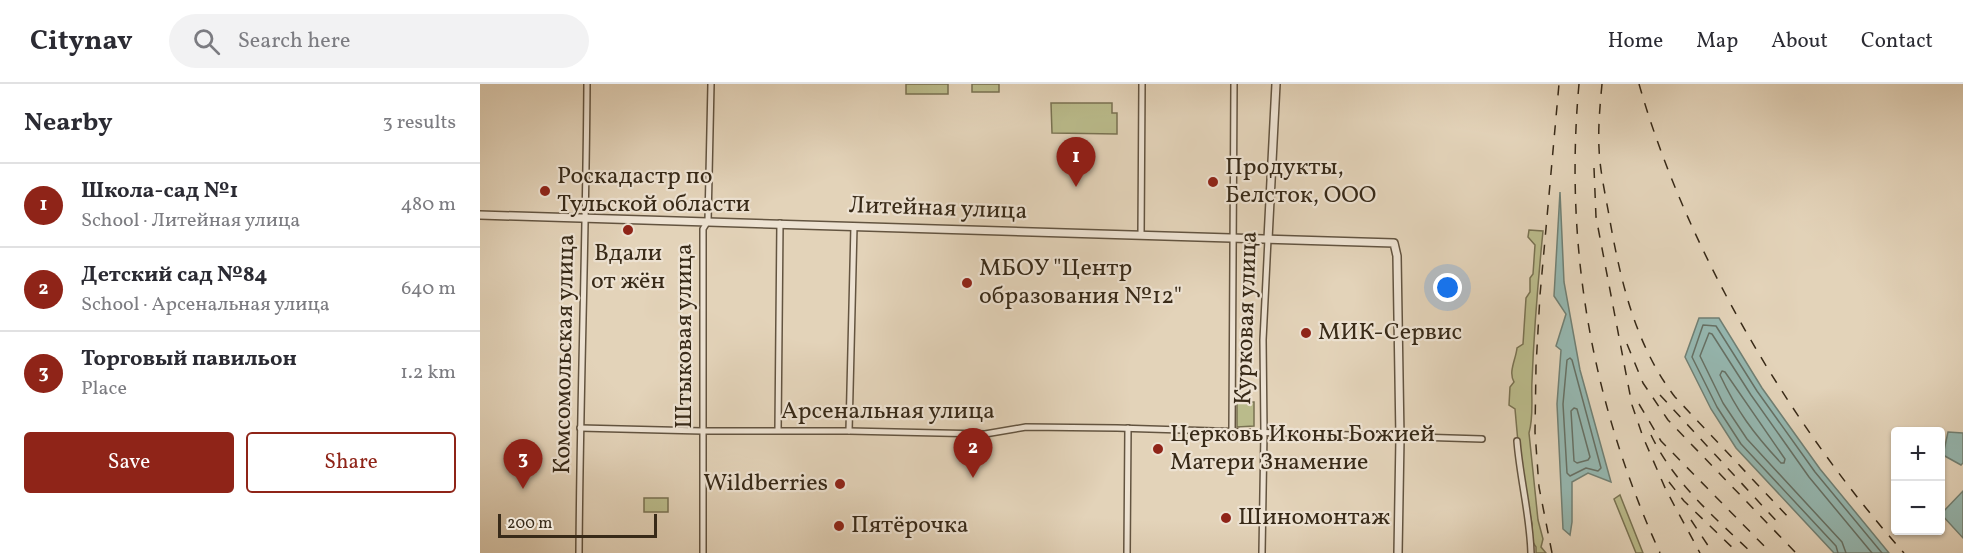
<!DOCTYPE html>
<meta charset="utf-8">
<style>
body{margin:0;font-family:Vollkorn,serif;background:#f2f2f3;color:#2b2b33}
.controls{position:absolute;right:18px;bottom:18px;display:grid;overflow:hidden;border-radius:6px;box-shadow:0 2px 4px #0004}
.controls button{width:54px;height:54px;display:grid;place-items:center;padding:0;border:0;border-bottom:2px solid #e1e1e2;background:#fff;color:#2b2b33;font:30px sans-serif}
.scale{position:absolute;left:18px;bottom:15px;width:159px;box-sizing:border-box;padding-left:6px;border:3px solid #382a18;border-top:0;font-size:16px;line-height:21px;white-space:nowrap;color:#382a18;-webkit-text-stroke:4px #ede2d2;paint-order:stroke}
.you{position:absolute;left:968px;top:204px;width:21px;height:21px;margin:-15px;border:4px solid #fff;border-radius:50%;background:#1a73e8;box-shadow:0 0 0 9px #1a73e833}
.badge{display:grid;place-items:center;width:39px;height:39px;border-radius:50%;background:#8f2418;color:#fff;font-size:20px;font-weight:700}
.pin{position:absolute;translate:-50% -50px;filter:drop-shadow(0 2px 3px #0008)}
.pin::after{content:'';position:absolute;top:32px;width:21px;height:18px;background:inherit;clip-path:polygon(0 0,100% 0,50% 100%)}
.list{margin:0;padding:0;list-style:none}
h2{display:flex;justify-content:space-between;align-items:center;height:78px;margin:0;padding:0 24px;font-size:26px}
h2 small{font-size:20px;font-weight:400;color:#7c7c81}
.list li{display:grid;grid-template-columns:39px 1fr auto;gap:18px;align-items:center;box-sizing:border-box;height:84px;padding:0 24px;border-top:2px solid #e1e1e2}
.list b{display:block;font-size:22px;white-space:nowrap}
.list p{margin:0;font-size:20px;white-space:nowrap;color:#7c7c81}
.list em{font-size:20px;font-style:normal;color:#7c7c81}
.actions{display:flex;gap:12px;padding:18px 24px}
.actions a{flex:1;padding:14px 0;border:2px solid #8f2418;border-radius:6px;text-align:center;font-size:21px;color:#8f2418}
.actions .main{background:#8f2418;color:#fff}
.icon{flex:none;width:33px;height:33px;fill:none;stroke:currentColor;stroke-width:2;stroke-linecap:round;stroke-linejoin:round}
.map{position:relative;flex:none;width:1483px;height:469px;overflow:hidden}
header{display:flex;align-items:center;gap:36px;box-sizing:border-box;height:84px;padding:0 30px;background:#fff;border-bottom:2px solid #e1e1e2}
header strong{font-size:28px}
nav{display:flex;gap:33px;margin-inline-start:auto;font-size:21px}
.search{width:420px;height:54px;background:#f2f2f3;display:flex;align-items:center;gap:15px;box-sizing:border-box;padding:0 21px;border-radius:33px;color:#7c7c81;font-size:22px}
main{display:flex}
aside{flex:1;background:#fff}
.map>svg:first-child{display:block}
</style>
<header>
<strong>Citynav</strong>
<div class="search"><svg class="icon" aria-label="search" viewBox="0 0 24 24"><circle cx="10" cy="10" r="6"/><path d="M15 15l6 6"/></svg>Search here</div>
<nav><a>Home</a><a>Map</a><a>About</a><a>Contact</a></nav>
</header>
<main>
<aside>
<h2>Nearby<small>3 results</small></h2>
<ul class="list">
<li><span class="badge">1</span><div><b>Школа-сад №1</b><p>School · Литейная улица</p></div><em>480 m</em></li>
<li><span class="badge">2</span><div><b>Детский сад №84</b><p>School · Арсенальная улица</p></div><em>640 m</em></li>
<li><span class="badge">3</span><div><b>Торговый павильон</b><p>Place</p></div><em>1.2 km</em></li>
</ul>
<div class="actions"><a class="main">Save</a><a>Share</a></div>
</aside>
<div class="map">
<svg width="1483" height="469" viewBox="0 0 1483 469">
<rect width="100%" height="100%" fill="#e3d3b9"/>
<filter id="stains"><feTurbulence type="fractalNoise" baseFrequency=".00333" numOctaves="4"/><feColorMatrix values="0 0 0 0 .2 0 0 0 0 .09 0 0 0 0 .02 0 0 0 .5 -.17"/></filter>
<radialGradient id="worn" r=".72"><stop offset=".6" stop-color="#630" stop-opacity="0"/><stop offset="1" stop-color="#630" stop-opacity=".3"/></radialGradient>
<g fill="#babb8b" stroke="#797252" stroke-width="1.5">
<rect x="426" y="0" width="42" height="10"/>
<rect x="492" y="0" width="27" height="8"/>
<polygon points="571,19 632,19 632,29 637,29 637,50 572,49"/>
<path d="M 1049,146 L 1063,147 C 1058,197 1054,247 1052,297 C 1051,314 1054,332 1049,349 L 1058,436 L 1063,455 L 1061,463 L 1066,469 L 1056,469 L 1056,463 L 1052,457 L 1052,440 L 1040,381 L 1035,325 L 1029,321 L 1030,303 L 1034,298 C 1028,288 1036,275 1037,264 L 1043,260 L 1046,214 L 1050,208 L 1050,194 L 1053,190 L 1055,161 L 1048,153 Z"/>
<polygon points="757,318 774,318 774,342 757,343"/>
<polygon points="1140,411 1163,469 1156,469 1134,415"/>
<rect x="164" y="414" width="24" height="14"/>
</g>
<g fill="#95b7b0" stroke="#707f73" stroke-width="1.5">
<polygon points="1080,108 1084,198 1100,286 1131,398 1108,389 1092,398 1092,438 1090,451 1083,445 1077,320 1081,266 1076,262 1086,230 1074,212"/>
<polygon points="1219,234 1239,234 1282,304 1340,385 1409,469 1354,469 1256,364 1231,325 1205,273"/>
<polygon points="1468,348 1483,349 1483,379 1481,381 1463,371"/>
<polygon points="1483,407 1483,454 1461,430"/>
</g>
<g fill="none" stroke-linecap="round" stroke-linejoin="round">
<g stroke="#667064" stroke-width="1.5">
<polygon points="1090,274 1092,276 1121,384 1118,387 1106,384 1090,392 1087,389 1083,320 1087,276"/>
<path d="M 1242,287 L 1245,288 L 1305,375 L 1304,379 L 1301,379 C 1273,349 1257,327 1240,291 Z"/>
<polygon points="1094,324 1097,325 1110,373 1108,376 1097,379 1094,377 1091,327"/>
<polyline points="1358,469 1356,462 1261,360 1237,323 1212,273 1223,241 1236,242 1277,307 1335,388 1402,469"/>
<polyline points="1366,469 1362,458 1267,355 1243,319 1220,272 1229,249 1232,250 1271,311 1329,393 1392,469"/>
</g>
<g stroke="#635440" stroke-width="8">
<g id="minor">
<polyline points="661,151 662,0"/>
<polyline points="100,344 222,347 369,347 505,350 546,343 637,344 1002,355"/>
<polyline points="298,346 300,139"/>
<polyline points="369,347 374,142"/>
<polyline points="752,347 754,0"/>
<path d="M 1037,357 C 1040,395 1050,431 1051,469"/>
<path d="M 99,469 C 100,313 106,156 107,0"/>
<polyline points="223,469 223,145 228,137 231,0"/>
<polyline points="647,469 648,344"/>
<polyline points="782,469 784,348 783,256 788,155"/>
</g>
</g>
<g stroke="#635440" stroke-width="10">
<g id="tertiary">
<polyline points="0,131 914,159 917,172 920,354 918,469"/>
<polyline points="788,155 796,0"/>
</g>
</g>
<use href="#minor" stroke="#ede2d2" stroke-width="5"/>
<use href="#tertiary" stroke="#ede2d2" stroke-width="7"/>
<g stroke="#382a18" stroke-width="1.5" stroke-dasharray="10 10" stroke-linecap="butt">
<path d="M 1099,0 C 1084,163 1112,320 1180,469"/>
<path d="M 1122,0 C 1120,21 1118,43 1119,64 C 1120,89 1126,113 1130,137 C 1141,199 1156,262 1195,313 L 1310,435"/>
<path d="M 1159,0 C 1206,165 1310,341 1424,469"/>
<polyline points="1114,84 1116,133 1152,321 1163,353 1186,406 1220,469"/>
<polyline points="1147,260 1163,299 1188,336 1316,469"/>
<polyline points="1180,311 1302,443"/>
<polyline points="1159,320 1181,357 1291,469"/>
<path d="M 1171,351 C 1194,399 1234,433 1272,469"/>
<polyline points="1189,398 1204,417 1258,469"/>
<polyline points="1211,436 1233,469"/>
<polyline points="1072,469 1059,403 1055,348 1056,282 1060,211 1079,0"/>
</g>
</g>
<g fill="#8f2418" stroke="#ede2d2" stroke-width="2">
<circle cx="733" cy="98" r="6"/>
<circle cx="65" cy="107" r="6"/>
<circle cx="148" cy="146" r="6"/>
<circle cx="487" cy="199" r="6"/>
<circle cx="826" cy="249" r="6"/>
<circle cx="678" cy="365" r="6"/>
<circle cx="360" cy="400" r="6"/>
<circle cx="746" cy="434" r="6"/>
<circle cx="359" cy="442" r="6"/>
</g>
<g text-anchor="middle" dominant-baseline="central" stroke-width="4.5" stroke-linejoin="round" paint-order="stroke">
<g font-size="24" fill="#382a18" stroke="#ede2d2" text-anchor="start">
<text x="745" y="84">Продукты,<tspan x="745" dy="28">Белсток, ООО</tspan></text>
<text x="77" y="93">Роскадастр по<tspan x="77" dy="28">Тульской области</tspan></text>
<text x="148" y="170" text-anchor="middle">Вдали<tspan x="148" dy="28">от жён</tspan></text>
<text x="499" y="185">МБОУ "Центр<tspan x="499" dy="28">образования №12"</tspan></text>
<text x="838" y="249">МИК-Сервис</text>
<text x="690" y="351">Церковь Иконы Божией<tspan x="690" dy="28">Матери Знамение</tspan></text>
<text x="348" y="400" text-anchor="end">Wildberries</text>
<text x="758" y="434">Шиномонтаж</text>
<text x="371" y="442">Пятёрочка</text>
</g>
<g font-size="24" fill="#382a18" stroke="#ede2d2">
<text transform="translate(458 125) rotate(2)">Литейная улица</text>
<text transform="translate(767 234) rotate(-88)">Курковая улица</text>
<text transform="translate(205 252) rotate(-90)">Штыковая улица</text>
<text transform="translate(85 270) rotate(-89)">Комсомольская улица</text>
<text x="408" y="328">Арсенальная улица</text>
</g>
</g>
<rect width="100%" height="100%" filter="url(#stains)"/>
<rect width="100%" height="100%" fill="url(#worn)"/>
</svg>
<div class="controls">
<button>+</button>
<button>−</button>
</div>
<div class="scale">200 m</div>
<div class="you"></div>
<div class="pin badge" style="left:596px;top:103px">1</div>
<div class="pin badge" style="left:493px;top:394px">2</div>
<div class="pin badge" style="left:43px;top:405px">3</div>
</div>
</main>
